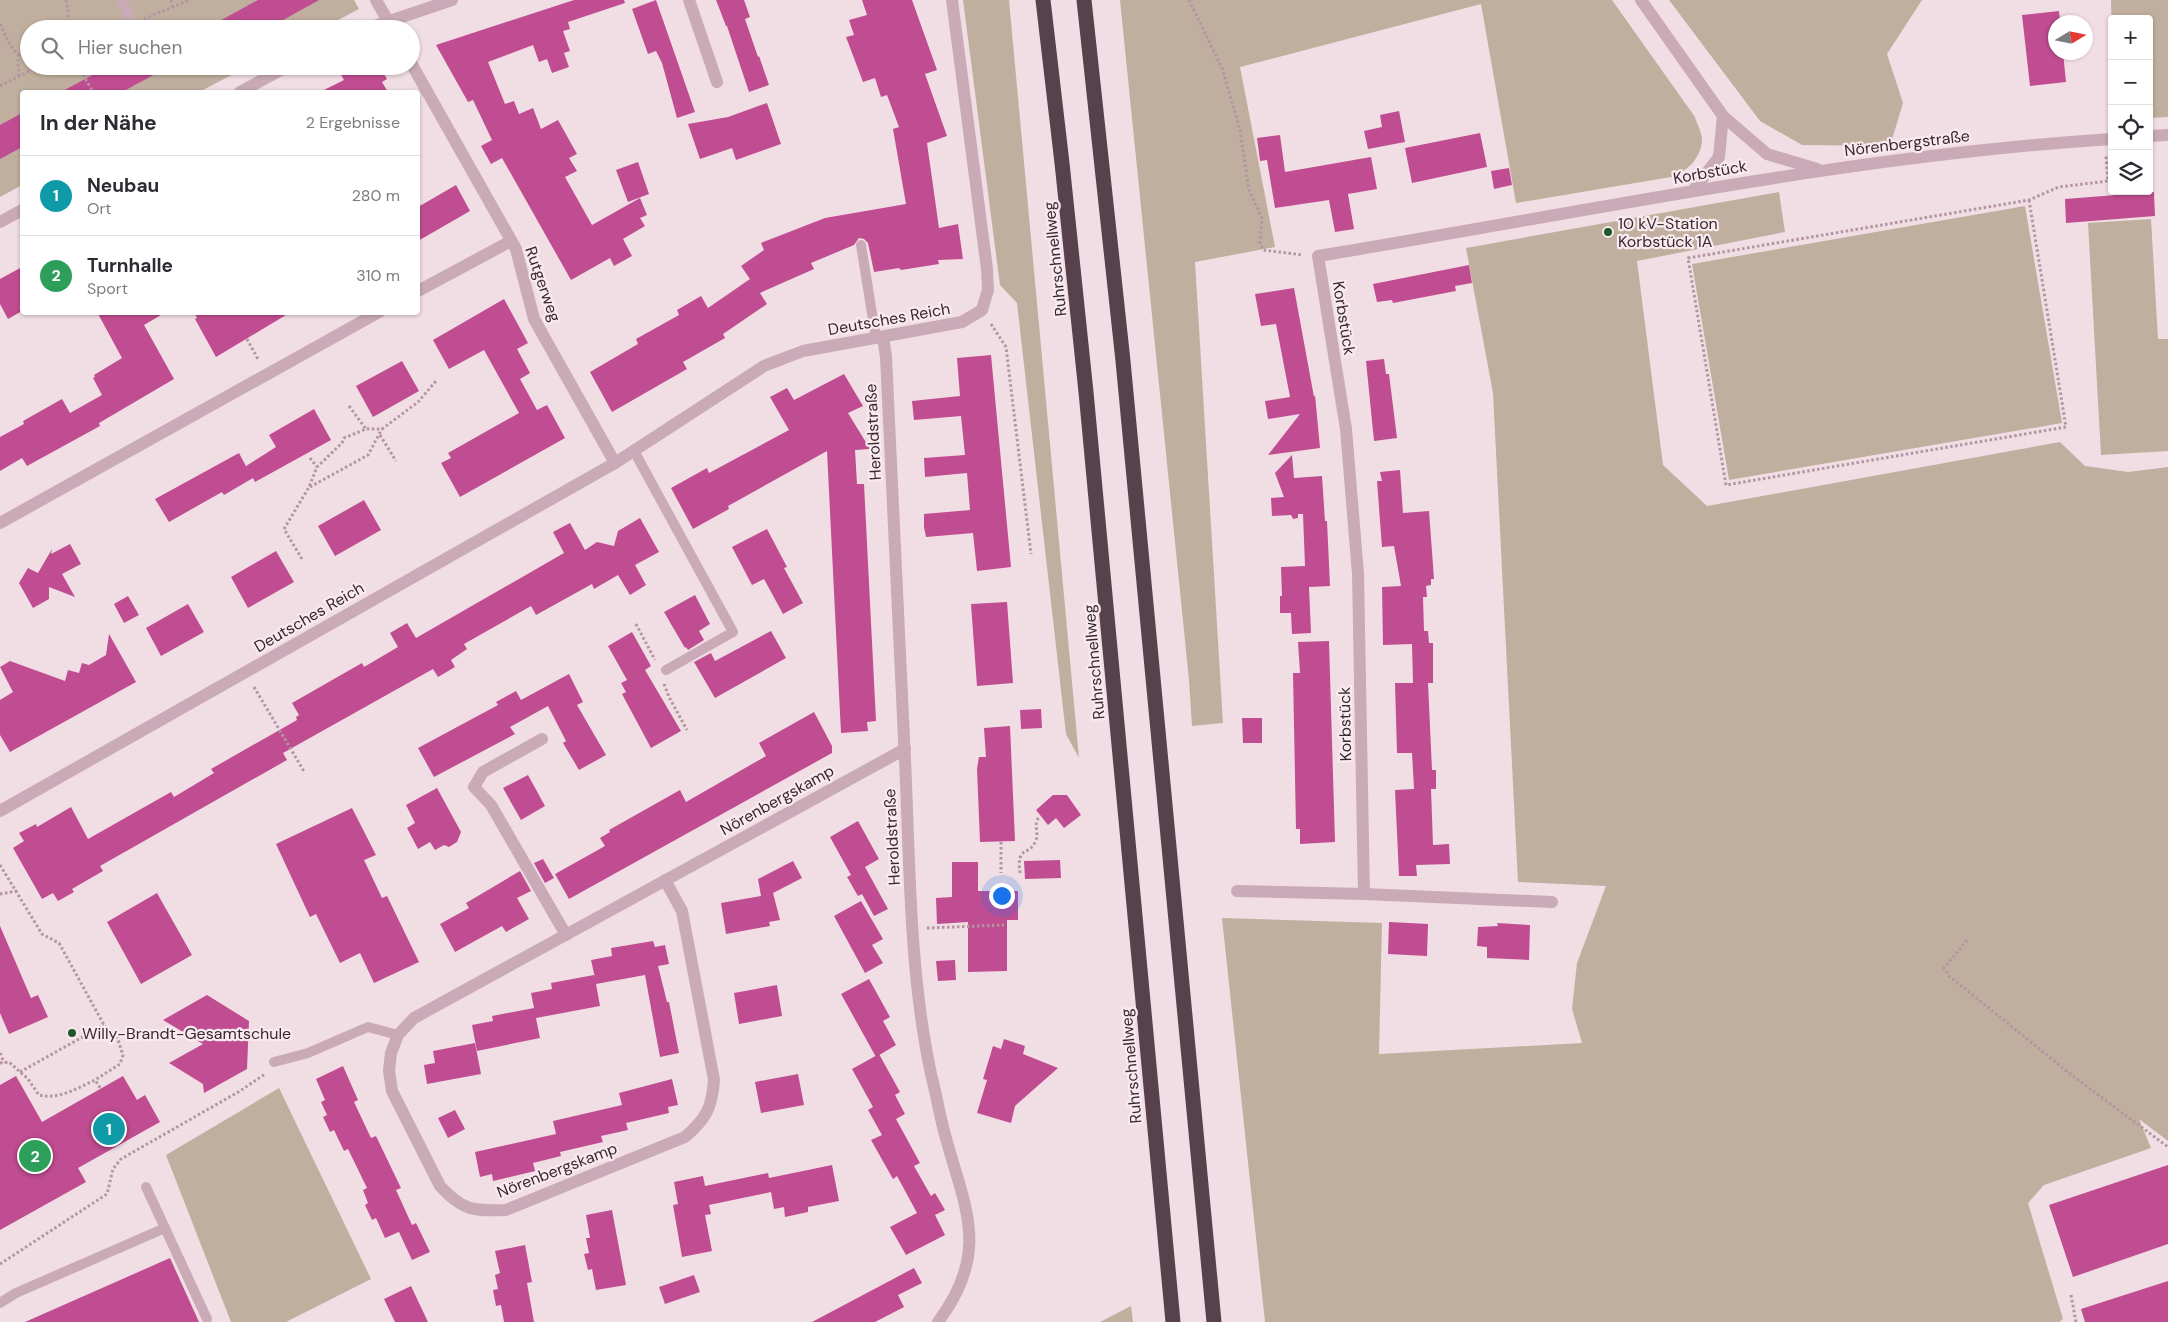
<!DOCTYPE html>
<html lang="de">
<meta charset="utf-8">
<style>
body{margin:0;font-family:"DM Sans",sans-serif;background:#f7f7f7;color:#2b2b33}
.controls{position:absolute;right:15px;top:15px;display:grid;overflow:hidden;border-radius:5px;box-shadow:0 1px 4px #0004}
.controls button{width:45px;height:45px;display:grid;place-items:center;padding:0;border:0;border-bottom:1px solid #e1e1e2;background:#fff;color:#2b2b33;font:25px sans-serif}
.compass{position:absolute;left:2048px;top:15px;width:45px;height:45px;border-radius:50%;background:#fff;box-shadow:0 1px 4px #0004;rotate:80deg}
.you{position:absolute;left:1001px;top:895px;width:18px;height:18px;margin:-12px;border:4px solid #fff;border-radius:50%;background:#1a73e8;box-shadow:0 0 0 8px #1a73e833}
.badge{display:grid;place-items:center;width:32px;height:32px;border-radius:50%;background:#0b8043;color:#fff;font-size:16px;font-weight:700}
.pin{position:absolute;translate:-50% -50%;border:2px solid #fff;box-shadow:0 1px 5px #0006}
.list{margin:0;padding:0;list-style:none}
h2{display:flex;justify-content:space-between;align-items:center;height:65px;margin:0;padding:0 20px;font-size:21px}
h2 small{font-size:16px;font-weight:400;color:#7c7c81}
.list li{display:grid;grid-template-columns:32px 1fr auto;gap:15px;align-items:center;box-sizing:border-box;height:80px;padding:0 20px;border-top:1px solid #e1e1e2}
.list b{display:block;font-size:19px;white-space:nowrap}
.list p{margin:0;font-size:16px;white-space:nowrap;color:#7c7c81}
.list em{font-size:16px;font-style:normal;color:#7c7c81}
.icon{flex:none;width:28px;height:28px;fill:none;stroke:currentColor;stroke-width:2;stroke-linecap:round;stroke-linejoin:round}
.map{position:relative;flex:none;width:2168px;height:1322px;overflow:hidden}
.search{position:absolute;background:#fff;box-shadow:0 1px 4px #0004;left:20px;top:20px;width:400px;height:55px;display:flex;align-items:center;gap:12px;box-sizing:border-box;padding:0 18px;border-radius:28px;color:#7c7c81;font-size:19px}
.panel{position:absolute;background:#fff;box-shadow:0 1px 4px #0004;left:20px;top:90px;width:400px;height:225px;border-radius:5px}
.map>svg:first-child{display:block}
</style>
<div class="map">
<svg width="2168" height="1322" viewBox="0 0 2168 1322">
<rect width="100%" height="100%" fill="#f1dee4"/>
<g fill="#c0af9e">
<polygon points="0,0 354,0 359,9 321,29 29,29 29,66 249,66 199,92 22,92 22,185 0,197"/>
<polygon points="963,0 1009,0 1079,758 1066,734 1017,303 1000,285"/>
<path d="M 1120,0 L 1612,0 L 1695,117 C 1697,124 1702,133 1702,140 C 1701,158 1687,172 1671,177 L 1516,203 L 1481,4 L 1240,67 L 1275,247 L 1195,262 L 1223,723 L 1192,726 L 1189,680 Z"/>
<polygon points="1669,0 1922,0 1887,54 1903,103 1890,146 1802,145 1760,121"/>
<polygon points="2111,0 2168,0 2168,117 2149,118 2149,19 2112,19 2112,37"/>
<polygon points="1779,192 1785,232 1637,261 1663,465 1707,506 2060,442 2085,466 2128,472 2168,467 2168,1141 2139,1119 2151,1148 2044,1185 2028,1203 2063,1319 2059,1322 1265,1322 1222,918 1382,923 1379,1054 1582,1043 1572,1009 1577,963 1606,886 1518,882 1493,393 1466,248"/>
<polygon points="2025,206 2062,423 1729,480 1692,264"/>
<polygon points="2151,219 2158,339 2168,339 2168,451 2101,455 2088,223"/>
<polygon points="279,1088 371,1279 286,1322 231,1322 166,1155"/>
<polygon points="1131,1306 1133,1322 1100,1322"/>
</g>
<g fill="#c04d91">
<polygon points="258,0 319,0 267,29 205,29"/>
<polygon points="574,0 624,0 625,3 568,22 570,29 563,31 570,51 564,53 569,67 552,73 547,59 539,62 533,45 488,62 505,104 514,101 519,114 533,108 541,129 558,120 577,154 569,158 577,171 565,177 592,225 640,198 647,215 640,218 645,226 623,239 632,256 614,266 610,258 571,280 502,158 491,164 481,146 492,140 473,100 468,102 436,45"/>
<polygon points="656,0 695,112 677,118 662,63 656,51 648,54 632,9"/>
<polygon points="716,0 744,0 750,17 745,19 758,57 759,56 769,85 749,92 727,26 726,26"/>
<polygon points="862,0 912,0 937,70 925,74 947,136 927,143 939,228 958,224 963,259 938,260 939,264 901,270 899,268 874,272 868,243 864,239 859,238 854,245 811,263 814,269 760,293 767,304 723,334 725,338 683,362 687,369 612,412 590,372 638,344 636,339 679,315 677,310 701,296 708,308 750,279 741,266 764,250 761,243 825,218 906,204 893,129 899,127 887,95 881,97 875,78 863,82 846,37 854,35 849,20 867,15"/>
<polygon points="2059,11 2060,22 2056,22 2056,52 2063,52 2066,82 2030,86 2022,15"/>
<polygon points="109,66 170,66 122,92 61,92"/>
<polygon points="336,66 379,66 387,79 382,82 388,92 320,92 344,80"/>
<polygon points="767,103 781,144 736,160 732,148 700,159 688,124 728,117"/>
<polygon points="1399,111 1405,142 1368,149 1364,131 1382,127 1380,115"/>
<polygon points="22,113 22,147 0,159 0,125"/>
<polygon points="1480,133 1487,167 1412,183 1405,148"/>
<polygon points="1280,135 1285,172 1371,157 1377,189 1348,194 1354,229 1335,232 1329,200 1275,208 1267,160 1260,161 1257,138"/>
<polygon points="638,162 649,194 628,202 616,170"/>
<polygon points="1509,168 1512,185 1494,189 1491,171"/>
<polygon points="456,185 470,211 418,241 418,207"/>
<polygon points="2154,192 2155,216 2066,223 2065,199"/>
<polygon points="1469,265 1472,283 1455,286 1456,291 1393,303 1392,300 1377,302 1373,284"/>
<polygon points="22,267 22,311 8,319 0,304 0,279"/>
<polygon points="1294,288 1314,397 1315,395 1320,448 1268,455 1300,414 1268,419 1265,401 1290,397 1276,324 1261,326 1255,294"/>
<polygon points="504,299 528,343 517,349 530,373 520,379 537,410 547,405 565,438 460,497 441,463 451,458 448,453 519,413 484,350 449,369 433,340"/>
<polygon points="97,312 166,312 144,325 174,379 99,423 100,426 27,466 22,458 0,471 0,437 24,424 23,421 62,399 70,413 102,395 93,378 95,377 94,375 122,358"/>
<polygon points="194,312 291,312 216,357 195,319 197,318"/>
<polygon points="991,355 1011,567 977,571 973,533 926,537 924,527 924,514 970,510 967,473 925,477 924,458 965,455 961,416 914,420 912,401 960,396 957,358"/>
<polygon points="1384,359 1386,374 1389,374 1397,438 1374,441 1366,361"/>
<polygon points="402,361 419,391 373,417 356,386"/>
<polygon points="844,374 863,406 848,413 870,449 855,450 857,484 864,484 876,721 867,722 868,731 841,733 827,451 728,506 729,509 693,529 671,488 707,468 709,473 789,430 770,397 787,388 794,400"/>
<polygon points="314,409 331,440 255,482 253,478 224,495 222,492 169,522 155,499 239,453 248,470 246,466 276,447 269,435"/>
<polygon points="1292,455 1294,478 1322,476 1325,521 1327,521 1330,586 1309,587 1311,633 1292,634 1291,613 1280,613 1280,596 1282,596 1281,567 1305,566 1303,514 1298,514 1298,518 1293,519 1291,515 1272,516 1271,498 1284,497 1275,473"/>
<polygon points="1400,470 1403,513 1429,511 1434,579 1431,579 1431,585 1426,586 1427,597 1423,597 1424,631 1428,631 1429,643 1433,643 1433,683 1428,683 1432,770 1436,770 1436,789 1431,789 1433,845 1449,844 1450,864 1416,865 1417,876 1399,876 1395,790 1414,789 1412,753 1397,753 1395,683 1413,683 1412,644 1383,645 1382,587 1401,586 1394,546 1382,547 1377,481 1382,481 1380,472"/>
<polygon points="364,500 381,530 335,556 318,526"/>
<polygon points="640,518 659,552 635,565 646,585 630,595 618,575 594,589 592,584 536,615 531,606 464,644 467,649 451,660 455,667 438,677 433,669 283,753 287,760 100,866 103,871 72,889 74,892 58,901 53,893 42,899 13,848 24,841 19,833 36,824 37,827 71,807 88,839 171,792 174,797 214,773 211,769 297,720 296,717 299,715 292,703 362,663 364,667 398,647 390,633 407,623 416,638 564,553 553,532 570,523 585,550 597,542 614,546 618,531"/>
<polygon points="767,529 787,567 784,568 803,603 783,614 764,579 752,585 732,547"/>
<polygon points="70,544 81,564 62,574 75,597 49,587 49,599 33,608 19,583 28,568 38,573 52,549 51,554"/>
<polygon points="276,551 294,582 248,608 231,577"/>
<polygon points="695,595 710,624 699,631 704,640 688,650 686,647 685,648 664,612"/>
<polygon points="128,596 139,615 124,623 114,604"/>
<polygon points="1007,602 1013,683 977,686 971,604"/>
<polygon points="188,604 204,632 161,656 146,628"/>
<polygon points="771,631 786,658 715,698 694,662 711,653 715,661"/>
<polygon points="632,632 651,666 645,670 681,731 651,748 622,694 626,692 621,683 627,680 608,646"/>
<polygon points="109,634 136,682 10,752 0,735 0,700 13,692 0,667 10,661 65,681 68,670 79,673 82,663 89,665 106,655"/>
<polygon points="1329,641 1335,842 1300,844 1300,829 1296,829 1293,673 1300,673 1298,642"/>
<polygon points="569,674 583,702 577,705 606,755 579,770 563,743 566,741 548,706 510,727 515,734 434,777 418,748 498,705 496,702 516,691 521,700"/>
<polygon points="1041,709 1042,728 1021,729 1020,710"/>
<polygon points="814,712 832,746 832,753 569,899 555,874 605,846 600,838 610,832 609,830 680,790 686,802 766,756 759,743"/>
<polygon points="1242,718 1262,718 1262,743 1243,743"/>
<polygon points="1010,726 1015,841 980,842 977,769 979,757 986,757 984,728"/>
<polygon points="528,775 545,806 521,820 503,788"/>
<polygon points="437,788 461,832 457,842 449,847 444,845 435,850 430,842 418,849 407,828 415,823 406,805"/>
<polygon points="1053,795 1067,795 1081,815 1064,828 1056,818 1048,825 1036,810"/>
<polygon points="352,808 376,855 364,860 382,898 387,896 419,962 374,983 360,953 340,963 316,914 310,917 276,844"/>
<polygon points="858,821 879,859 865,867 888,909 874,916 862,894 858,896 847,877 851,875 830,837"/>
<polygon points="543,859 554,878 545,883 534,863"/>
<polygon points="1060,860 1061,878 1025,879 1024,861"/>
<polygon points="793,861 802,878 773,893 780,920 769,922 770,926 726,934 721,903 761,896 758,879"/>
<polygon points="952,862 978,862 978,891 1018,891 1018,920 1007,920 1007,971 968,972 968,922 937,924 936,898 952,897"/>
<polygon points="520,871 531,891 517,898 529,919 506,932 502,926 455,952 440,924 469,908 466,903"/>
<polygon points="157,893 192,955 141,984 107,922"/>
<polygon points="861,901 883,939 872,945 883,963 865,973 834,916"/>
<polygon points="1389,922 1428,924 1427,956 1388,954"/>
<polygon points="1497,923 1530,925 1529,960 1487,958 1487,947 1477,946 1478,927 1498,926"/>
<polygon points="0,926 31,998 38,995 48,1017 9,1034 0,1013"/>
<polygon points="653,941 655,947 665,945 669,964 658,966 667,1002 669,1002 679,1053 660,1057 645,975 596,984 600,1006 536,1018 535,1013 540,1038 477,1051 472,1025 493,1021 492,1016 534,1008 531,993 552,989 551,983 594,975 595,978 591,960 612,956 611,948"/>
<polygon points="955,960 956,980 938,981 936,961"/>
<polygon points="869,979 890,1017 883,1021 896,1045 876,1057 841,994"/>
<polygon points="777,985 782,1016 739,1024 734,993"/>
<polygon points="207,995 249,1021 247,1069 204,1093 203,1084 169,1063 203,1044 163,1020"/>
<polygon points="1004,1039 1025,1046 1023,1054 1058,1068 1015,1106 1011,1123 977,1113 987,1080 983,1079 993,1046 1001,1049"/>
<polygon points="475,1043 481,1074 427,1084 424,1065 435,1063 433,1051"/>
<polygon points="879,1054 900,1092 895,1095 905,1114 896,1119 920,1163 914,1166 931,1196 935,1193 945,1210 935,1215 945,1235 906,1255 890,1227 917,1213 897,1176 893,1179 871,1140 882,1135 868,1110 873,1107 852,1069"/>
<polygon points="343,1066 358,1100 354,1102 371,1138 376,1136 401,1188 396,1190 412,1225 416,1223 430,1252 412,1260 399,1232 401,1231 385,1238 376,1218 372,1220 365,1205 368,1203 363,1190 367,1188 348,1149 344,1151 334,1130 330,1132 323,1117 327,1115 321,1102 325,1100 316,1079"/>
<polygon points="798,1074 804,1105 761,1113 755,1082"/>
<polygon points="16,1076 42,1122 123,1076 137,1100 145,1095 160,1122 78,1168 86,1182 0,1230 0,1085"/>
<polygon points="672,1079 678,1105 668,1107 669,1113 626,1123 628,1130 601,1136 603,1142 560,1152 561,1156 533,1163 535,1171 493,1181 492,1174 480,1177 475,1152 556,1134 553,1121 622,1105 619,1093"/>
<polygon points="455,1110 465,1129 448,1138 438,1118"/>
<polygon points="832,1165 839,1201 808,1207 808,1212 785,1217 784,1207 774,1209 771,1192 709,1205 711,1214 705,1215 712,1251 682,1257 673,1205 678,1204 674,1182 703,1176 705,1186 768,1173 769,1178"/>
<polygon points="2168,1165 2168,1244 2073,1277 2049,1205"/>
<polygon points="612,1210 626,1285 596,1290 592,1269 588,1270 584,1254 589,1253 586,1238 590,1238 586,1215"/>
<polygon points="525,1245 532,1282 527,1283 534,1322 504,1322 501,1305 496,1306 493,1290 498,1289 495,1275 500,1273 495,1251"/>
<polygon points="170,1258 199,1322 25,1322"/>
<polygon points="914,1268 922,1283 898,1295 904,1307 875,1322 812,1322"/>
<polygon points="694,1275 700,1292 665,1304 659,1287"/>
<polygon points="2168,1281 2168,1322 2085,1322 2081,1309"/>
<polygon points="411,1286 428,1322 395,1322 384,1299"/>
</g>
<g fill="none" stroke-linecap="round" stroke-linejoin="round">
<g stroke="#b594a2" stroke-width="3" stroke-dasharray="2.5 2.5" stroke-linecap="butt">
<polyline points="66,0 69,18 69,29"/>
<polyline points="171,0 173,7"/>
<polyline points="1189,0 1222,68 1240,130 1249,190 1262,218 1260,242 1263,250 1303,255"/>
<polyline points="144,19 189,0"/>
<polyline points="0,24 10,45 18,55 19,77"/>
<polyline points="18,55 29,50"/>
<polyline points="78,66 93,92"/>
<polyline points="0,86 39,66"/>
<polyline points="2029,200 2066,427 1726,485 1688,258 2029,200 2059,187 2108,181 2106,156"/>
<polyline points="991,324 1006,347 1031,554"/>
<polyline points="247,339 259,361"/>
<polyline points="349,406 366,429"/>
<polyline points="380,435 396,461"/>
<polyline points="310,458 317,467"/>
<polyline points="310,487 368,455 382,429"/>
<polyline points="302,559 284,529 309,487 317,467 342,443 344,438 366,429 382,429 418,402 436,381"/>
<polyline points="636,624 655,660"/>
<polyline points="664,684 669,697 687,730"/>
<polyline points="254,687 305,773"/>
<polyline points="1001,842 1001,873"/>
<polyline points="0,865 42,934 59,943 104,1025 117,1037 123,1055 120,1064 95,1080"/>
<path d="M 1020,873 C 1016,844 1030,857 1036,840 C 1039,832 1033,825 1039,817"/>
<polyline points="0,894 17,891"/>
<polyline points="927,928 1004,925"/>
<polyline points="1967,940 1944,968 1949,976 2073,1076 2168,1147"/>
<polyline points="0,1053 4,1063"/>
<path d="M 0,1063 L 9,1062 L 28,1079 L 39,1095 C 59,1100 77,1088 95,1080 L 101,1089"/>
<polyline points="20,1072 104,1025"/>
<polyline points="0,1264 107,1194 113,1169 121,1159 240,1091 265,1074"/>
<polyline points="2071,1295 2076,1322"/>
</g>
<g stroke="#c9aab6" stroke-width="10">
<polyline points="122,0 129,17"/>
<polyline points="861,245 876,338"/>
<polyline points="634,451 733,632 666,670"/>
<polyline points="274,1062 308,1053 368,1027 398,1035"/>
<polyline points="146,1187 207,1319"/>
<polyline points="0,1303 16,1293 165,1228"/>
</g>
<g stroke="#c9aab6" stroke-width="12">
<polyline points="376,0 392,28"/>
<polyline points="689,0 717,82"/>
<polyline points="1641,0 1723,116 1767,154 1817,169"/>
<polyline points="366,29 452,0"/>
<polyline points="411,63 516,249 534,319 615,463"/>
<polyline points="240,92 288,66"/>
<polyline points="2149,136 2168,135"/>
<polyline points="1693,191 1719,157 1723,116"/>
<polyline points="0,222 22,210"/>
<polyline points="418,291 511,241"/>
<path d="M 883,337 L 886,357 C 892,492 899,626 905,760 C 910,865 909,971 931,1074 C 936,1093 939,1112 944,1131 C 964,1207 992,1250 938,1322"/>
<polyline points="0,523 379,312"/>
<polyline points="542,739 483,772 474,787 491,805 566,935"/>
<polyline points="0,811 615,463 764,366 803,351 962,322 982,310 988,290 987,269 952,0"/>
<path d="M 665,880 L 682,911 L 714,1080 C 712,1108 706,1119 685,1137 L 506,1210 C 473,1211 463,1211 440,1186 L 392,1091 L 389,1071 L 391,1053 L 398,1035 L 414,1018 L 905,749"/>
<polyline points="1237,891 1364,894"/>
<path d="M 1552,902 L 1364,894 L 1358,574 L 1346,429 L 1318,256 C 1582,213 1844,156 2112,139"/>
</g>
<g stroke="#57414d" stroke-width="15">
<polyline points="1043,0 1062,163 1086,392 1173,1322"/>
<polyline points="1084,0 1123,361 1214,1322"/>
</g>
</g>
<g fill="#21572d" stroke="#f9eaef" stroke-width="2">
<circle cx="1608" cy="232" r="5"/>
<circle cx="72" cy="1033" r="5"/>
</g>
<g text-anchor="middle" dominant-baseline="central" stroke-width="4.5" stroke-linejoin="round" paint-order="stroke">
<g font-size="16" fill="#372930" stroke="#f9eaef">
<text transform="translate(1907 143) rotate(-7)">Nörenbergstraße</text>
<text transform="translate(1710 172) rotate(-10)">Korbstück</text>
<text transform="translate(1055 259) rotate(-96)">Ruhrschnellweg</text>
<text transform="translate(543 284) rotate(71)">Rutgerweg</text>
<text transform="translate(1344 318) rotate(81)">Korbstück</text>
<text transform="translate(889 319) rotate(-10)">Deutsches Reich</text>
<text transform="translate(873 432) rotate(-93)">Heroldstraße</text>
<text transform="translate(309 617) rotate(-30)">Deutsches Reich</text>
<text transform="translate(1094 662) rotate(-95)">Ruhrschnellweg</text>
<text transform="translate(1345 724) rotate(-91)">Korbstück</text>
<text transform="translate(777 800) rotate(-29)">Nörenbergskamp</text>
<text transform="translate(892 837) rotate(-93)">Heroldstraße</text>
<text transform="translate(1131 1066) rotate(-95)">Ruhrschnellweg</text>
<text transform="translate(557 1170) rotate(-21)">Nörenbergskamp</text>
</g>
<g font-size="16" fill="#372930" stroke="#f9eaef" text-anchor="start">
<text x="1618" y="223">10 kV-Station<tspan x="1618" dy="18">Korbstück 1A</tspan></text>
<text x="82" y="1033">Willy-Brandt-Gesamtschule</text>
</g>
</g>
</svg>
<div class="controls">
<button>+</button>
<button>−</button>
<button><svg class="icon" aria-label="locate" viewBox="0 0 24 24"><circle cx="12" cy="12" r="6"/><path d="M12 2v4M12 18v4M2 12h4M18 12h4"/></svg></button>
<button><svg class="icon" aria-label="layers" viewBox="0 0 24 24"><path d="M12 4l9 5-9 5-9-5zM3 14l9 5 9-5"/></svg></button>
</div>
<svg class="compass" viewBox="-18 -18 36 36"><path d="M0-13l5 13h-10z" fill="#e53935"/><path d="M0 13l5-13h-10z" fill="#7c7c81"/></svg>
<div class="you"></div>
<div class="pin badge" style="left:109px;top:1129px;background:#0f9aa8">1</div>
<div class="pin badge" style="left:35px;top:1156px;background:#2e9e5b">2</div>
<div class="search"><svg class="icon" aria-label="search" viewBox="0 0 24 24"><circle cx="10" cy="10" r="6"/><path d="M15 15l6 6"/></svg>Hier suchen</div>
<section class="panel">
<h2>In der Nähe<small>2 Ergebnisse</small></h2>
<ul class="list">
<li><span class="badge" style="background:#0f9aa8">1</span><div><b>Neubau</b><p>Ort</p></div><em>280 m</em></li>
<li><span class="badge" style="background:#2e9e5b">2</span><div><b>Turnhalle</b><p>Sport</p></div><em>310 m</em></li>
</ul>
</section>
</div>
